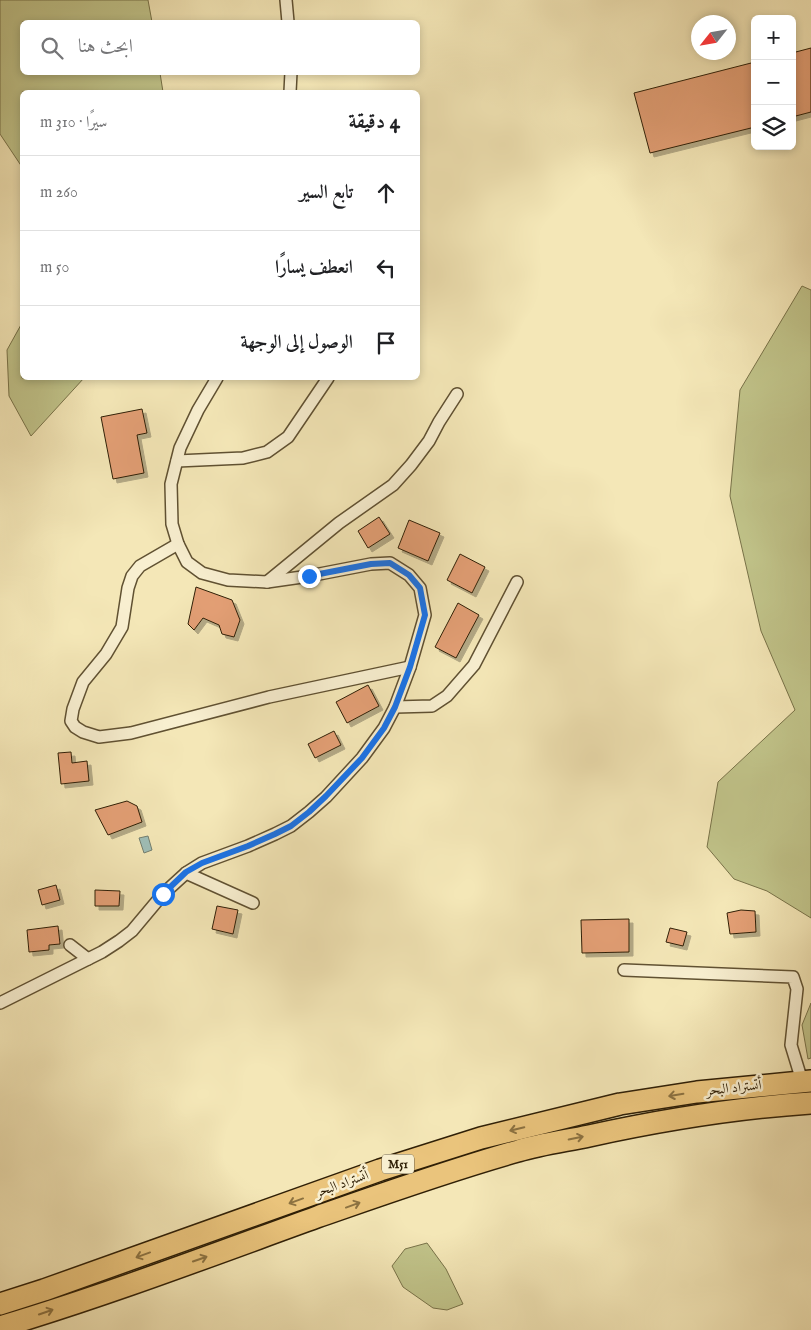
<!DOCTYPE html>
<html lang="ar">
<meta charset="utf-8">
<style>
body{margin:0;font-family:"IM FELL English",Amiri,serif;background:#f6f6f6;color:#202124;direction:rtl}
.controls{position:absolute;right:15px;top:15px;display:grid;overflow:hidden;border-radius:8px;box-shadow:0 2px 8px #0003}
.controls button{width:45px;height:45px;display:grid;place-items:center;padding:0;border:0;border-bottom:1px solid #e0e0e0;background:#fff;color:#202124;font:25px sans-serif}
.compass{position:absolute;left:691px;top:15px;width:45px;height:45px;border-radius:50%;background:#fff;box-shadow:0 2px 8px #0003;rotate:239deg}
.stop{position:absolute;width:15px;height:15px;margin:-11px;border:4px solid #1a73e8;border-radius:50%;background:#fff}
.stop.end{background:#1a73e8;border-color:#fff;box-shadow:0 1px 5px #0008}
.list{margin:0;padding:0;list-style:none}
h2{display:flex;justify-content:space-between;align-items:center;height:65px;margin:0;padding:0 20px;font-size:21px}
h2 small{font-size:16px;font-weight:400;color:#757577}
.list li{display:grid;grid-template-columns:32px 1fr auto;gap:15px;align-items:center;box-sizing:border-box;height:75px;padding:0 20px;border-top:1px solid #e0e0e0}
.list b{display:block;font-size:19px;white-space:nowrap}
.list em{font-size:16px;font-style:normal;color:#757577}
.icon{flex:none;width:28px;height:28px;fill:none;stroke:currentColor;stroke-width:2;stroke-linecap:round;stroke-linejoin:round}
.map{position:relative;flex:none;width:811px;height:1330px;overflow:hidden;direction:ltr}
.search{position:absolute;background:#fff;box-shadow:0 2px 8px #0003;left:20px;top:20px;width:400px;height:55px;display:flex;align-items:center;gap:12px;box-sizing:border-box;padding:0 18px;border-radius:8px;color:#757577;font-size:19px}
.panel{position:absolute;background:#fff;box-shadow:0 2px 8px #0003;left:20px;top:90px;width:400px;height:290px;border-radius:8px;direction:rtl}
.map>svg:first-child{display:block}
</style>
<div class="map">
<svg width="811" height="1330" viewBox="0 0 811 1330">
<defs>
<filter id="shadow"><feDropShadow dx="4" dy="4" stdDeviation="0" flood-color="#0004"/></filter>
</defs>
<rect width="100%" height="100%" fill="#f4e7b7"/>
<filter id="stains"><feTurbulence type="fractalNoise" baseFrequency=".004" numOctaves="4"/><feColorMatrix values="0 0 0 0 .2 0 0 0 0 .09 0 0 0 0 .02 0 0 0 .5 -.17"/></filter>
<radialGradient id="worn" r=".72"><stop offset=".6" stop-color="#630" stop-opacity="0"/><stop offset="1" stop-color="#630" stop-opacity=".3"/></radialGradient>
<g fill="#c1c48a" stroke="#787248">
<polygon points="0,0 148,0 152,22 22,22 22,72 160,73 163,92 22,92 22,167 0,134"/>
<polygon points="802,286 811,290 811,918 767,891 734,879 707,847 718,782 795,710 761,631 730,496 740,390"/>
<polygon points="22,323 22,378 84,378 31,436 9,396 7,350"/>
<polygon points="811,1003 811,1058 808,1059 802,1025"/>
<polygon points="427,1243 446,1269 463,1304 447,1310 433,1308 403,1287 392,1266 405,1249"/>
</g>
<polygon fill="#9fbeb7" stroke="#727e70" points="148,836 152,850 144,853 139,838"/>
<g fill="#e39f74" stroke="#2f1f06" filter="url(#shadow)">
<polygon points="811,48 811,112 792,117 792,53"/>
<polygon points="755,62 755,127 650,153 634,93"/>
<polygon points="142,409 147,433 137,435 144,473 113,479 101,417"/>
<polygon points="379,517 390,534 368,548 358,531"/>
<polygon points="409,520 440,533 428,561 398,548"/>
<polygon points="460,554 485,567 472,593 447,580"/>
<polygon points="196,587 232,600 240,620 234,637 222,634 219,625 203,618 194,630 188,624"/>
<polygon points="458,603 479,615 456,658 435,647"/>
<polygon points="368,685 379,706 347,723 336,702"/>
<polygon points="334,731 341,745 315,758 308,744"/>
<polygon points="71,752 72,763 87,761 89,781 61,784 58,753"/>
<polygon points="127,801 137,806 142,822 108,835 95,810"/>
<polygon points="56,885 60,900 42,905 38,890"/>
<polygon points="95,890 120,891 119,906 95,906"/>
<polygon points="217,906 238,910 233,934 212,929"/>
<polygon points="741,910 755,911 756,932 730,934 727,913"/>
<polygon points="629,919 629,952 582,953 581,920"/>
<polygon points="58,926 60,944 49,945 49,950 29,952 27,930"/>
<polygon points="670,928 687,932 683,946 666,942"/>
</g>
<g fill="none" stroke-linecap="round" stroke-linejoin="round">
<g stroke="#605132" stroke-width="14">
<g id="street">
<polyline points="286,0 288,22"/>
<polyline points="290,92 291,72"/>
<polyline points="177,461 243,458 267,452 288,437 328,378"/>
<polyline points="178,544 140,566 132,576 128,588 122,627 106,654 83,682 73,709 71,721 75,727 83,732 99,737 131,733 269,697 410,667"/>
<polyline points="267,582 339,523 393,485 411,465 429,441 439,422 457,394"/>
<polyline points="395,707 432,706 447,696 474,665 517,582"/>
<polyline points="186,873 253,903"/>
<polyline points="70,945 88,959"/>
<polyline points="624,970 793,977 797,989 791,1045 802,1081"/>
<polyline points="0,1003 102,952 119,941 132,931 163,894 186,873 202,863 248,846 275,834 291,826 309,812 326,797 362,758 384,728 395,707 410,667 425,615 420,588 409,575 390,563 371,564 309,576 267,582 228,580 202,573 187,562 178,544 172,524 171,484 180,448 198,410 217,378"/>
</g>
</g>
<g stroke="#2f1f06" stroke-width="24">
<g id="highway">
<polyline points="0,1304 44,1290 380,1170 481,1138 620,1104 697,1092 811,1081"/>
<path d="M 0,1327 C 107,1295 212,1255 317,1217 C 383,1194 450,1170 518,1151 C 541,1144 565,1141 589,1136 C 662,1120 736,1108 811,1103"/>
</g>
</g>
<use href="#street" stroke="#f8efd0" stroke-width="11"/>
<use href="#highway" stroke="#eac47c" stroke-width="21"/>
</g>
<defs><path id="oneway-shaft" d="M-6 0H5M1.5-3L5.5 0L1.5 3" fill="none" stroke-width="1.6" stroke-linecap="round" stroke-linejoin="round" transform="scale(1.25)"/></defs>
<g stroke="#8c7241">
<use href="#oneway-shaft" transform="translate(676 1095) rotate(171)"/>
<use href="#oneway-shaft" transform="translate(517 1129) rotate(167)"/>
<use href="#oneway-shaft" transform="translate(576 1138) rotate(-12)"/>
<use href="#oneway-shaft" transform="translate(296 1201) rotate(160)"/>
<use href="#oneway-shaft" transform="translate(353 1205) rotate(-20)"/>
<use href="#oneway-shaft" transform="translate(143 1255) rotate(160)"/>
<use href="#oneway-shaft" transform="translate(200 1259) rotate(-19)"/>
<use href="#oneway-shaft" transform="translate(46 1312) rotate(-19)"/>
</g>
<g fill="none" stroke-linecap="round" stroke-linejoin="round">
<polyline stroke="#1a73e8" stroke-width="6" points="163,894 186,872 202,863 248,846 275,834 291,826 309,812 326,796 362,758 384,728 395,707 410,667 425,615 420,588 409,575 390,563 371,564 309,576"/>
</g>
<g text-anchor="middle" dominant-baseline="central" stroke-width="5" stroke-linejoin="round" paint-order="stroke">
<rect fill="#f8efd0" stroke="#6b5d43" stroke-width="1" x="382" y="1154.5" width="32" height="19" rx="4"/>
<g font-size="12" font-weight="bold" fill="#2f1f06">
<text x="398" y="1164">M51</text>
</g>
<g font-size="14" fill="#2f1f06" stroke="#f8efd0">
<text transform="translate(734 1088) rotate(-6)">أتستراد البحر</text>
<text transform="translate(342 1184) rotate(-20)">أتستراد البحر</text>
</g>
</g>
<rect width="100%" height="100%" filter="url(#stains)"/>
<rect width="100%" height="100%" fill="url(#worn)"/>
</svg>
<div class="controls">
<button>+</button>
<button>−</button>
<button><svg class="icon" aria-label="layers" viewBox="0 0 24 24"><path d="M12 4l9 5-9 5-9-5zM3 14l9 5 9-5"/></svg></button>
</div>
<svg class="compass" viewBox="-18 -18 36 36"><path d="M0-13l5 13h-10z" fill="#e53935"/><path d="M0 13l5-13h-10z" fill="#757577"/></svg>
<div class="stop" style="left:163px;top:894px"></div>
<div class="stop end" style="left:309px;top:576px"></div>
<div class="search"><svg class="icon" aria-label="search" viewBox="0 0 24 24"><circle cx="10" cy="10" r="6"/><path d="M15 15l6 6"/></svg>ابحث هنا</div>
<section class="panel">
<h2>4 دقيقة<small>سيرًا · 310 m</small></h2>
<ul class="list">
<li><svg class="icon" aria-label="ahead" viewBox="0 0 24 24"><path d="M12 20V5M6 11l6-6 6 6"/></svg><div><b>تابع السير</b></div><em>260 m</em></li>
<li><svg class="icon" aria-label="left" viewBox="0 0 24 24"><path d="M17 20v-9H6M10 6l-5 5 5 5"/></svg><div><b>انعطف يسارًا</b></div><em>50 m</em></li>
<li><svg class="icon" aria-label="arrive" viewBox="0 0 24 24"><path d="M6 21V4h12l-3 4 3 4H6"/></svg><div><b>الوصول إلى الوجهة</b></div></li>
</ul>
</section>
</div>
